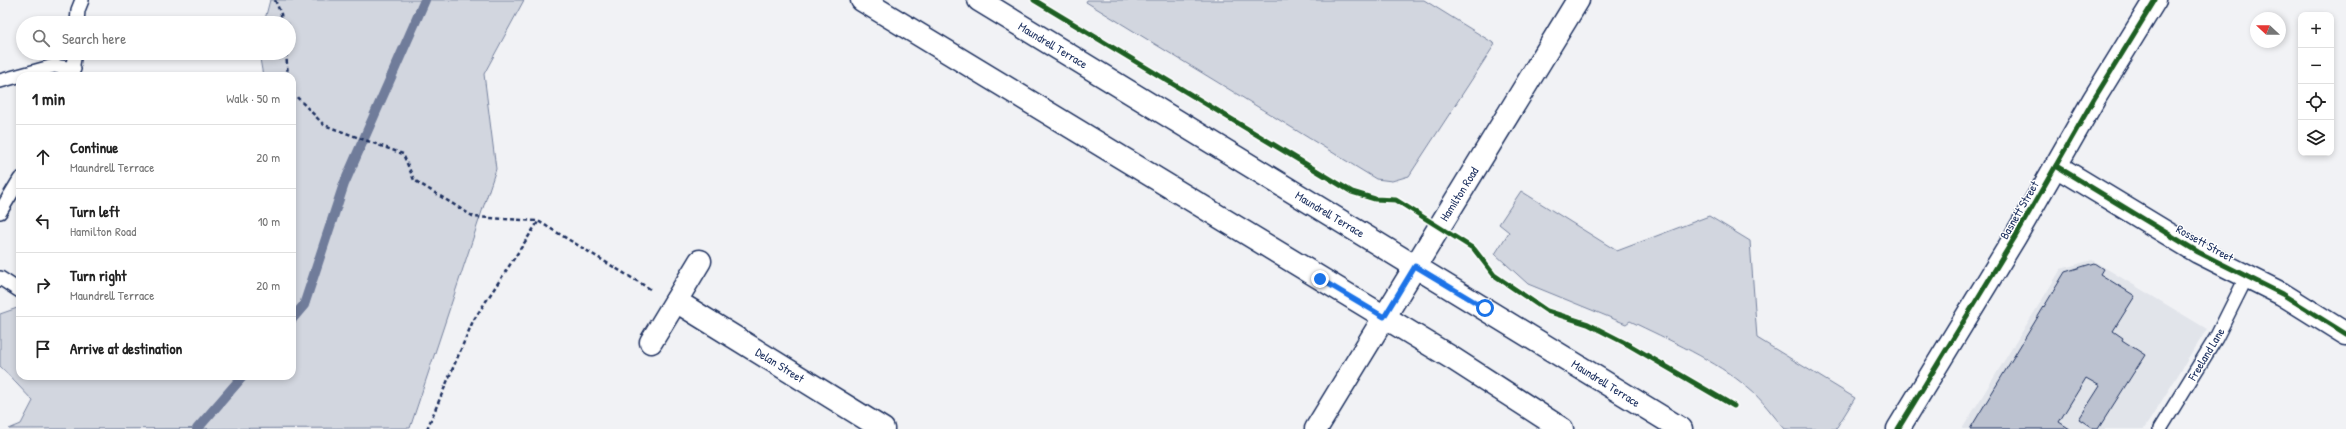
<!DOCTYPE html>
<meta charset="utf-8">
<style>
body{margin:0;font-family:"Patrick Hand",sans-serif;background:#f2f2f2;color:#222}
.controls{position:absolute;right:12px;top:12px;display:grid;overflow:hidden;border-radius:8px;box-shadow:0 2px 6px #0003}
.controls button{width:36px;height:36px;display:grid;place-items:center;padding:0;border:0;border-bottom:1px solid #e0e0e0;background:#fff;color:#222;font:20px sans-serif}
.compass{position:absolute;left:2250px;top:12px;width:36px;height:36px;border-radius:50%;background:#fff;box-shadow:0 2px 6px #0003;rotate:292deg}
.stop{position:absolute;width:12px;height:12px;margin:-9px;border:3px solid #1a73e8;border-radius:50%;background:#fff}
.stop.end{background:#1a73e8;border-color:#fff;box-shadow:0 1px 4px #0008}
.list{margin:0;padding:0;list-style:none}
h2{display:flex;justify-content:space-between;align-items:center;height:52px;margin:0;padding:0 16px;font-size:17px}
h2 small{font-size:13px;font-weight:400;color:#767676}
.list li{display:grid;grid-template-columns:26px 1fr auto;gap:12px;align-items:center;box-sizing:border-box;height:64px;padding:0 16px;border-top:1px solid #e0e0e0}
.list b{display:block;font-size:15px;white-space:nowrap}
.list p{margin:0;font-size:13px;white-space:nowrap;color:#767676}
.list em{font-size:13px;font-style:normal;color:#767676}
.icon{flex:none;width:22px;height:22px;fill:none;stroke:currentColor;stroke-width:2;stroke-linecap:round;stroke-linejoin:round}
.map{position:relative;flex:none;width:2346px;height:429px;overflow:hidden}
.search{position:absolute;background:#fff;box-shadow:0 2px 6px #0003;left:16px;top:16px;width:280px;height:44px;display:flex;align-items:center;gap:10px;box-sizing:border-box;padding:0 14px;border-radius:22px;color:#767676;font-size:15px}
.panel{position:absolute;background:#fff;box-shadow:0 2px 6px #0003;left:16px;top:72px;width:280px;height:308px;border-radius:12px}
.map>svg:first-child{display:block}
</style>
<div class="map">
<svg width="2346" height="429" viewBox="0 0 2346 429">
<rect width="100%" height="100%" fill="#f1f2f5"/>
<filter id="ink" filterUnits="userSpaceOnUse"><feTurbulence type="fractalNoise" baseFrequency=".025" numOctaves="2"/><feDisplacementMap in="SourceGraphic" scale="8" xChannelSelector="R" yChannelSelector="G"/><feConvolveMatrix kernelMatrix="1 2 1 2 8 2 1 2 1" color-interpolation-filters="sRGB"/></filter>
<g filter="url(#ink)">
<polygon fill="#e1e4ea" points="2092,260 2207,329 2144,429 1962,429 2061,269"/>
<g fill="#d2d6df" stroke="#76829e">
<polygon points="270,0 524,0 484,74 496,169 410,428 9,429 21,424 33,401 0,366 0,314 20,307 20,376 292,376 292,76 263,76 259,53 289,53 289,23 264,23"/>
<polygon points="1087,0 1424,0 1495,44 1409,176 1392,181 1376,179 1086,2"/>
<path d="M 1521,191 L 1617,251 L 1709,216 L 1750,241 L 1757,338 L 1855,398 L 1837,427 L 1835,429 L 1785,429 C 1773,416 1762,399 1748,388 C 1717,361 1667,339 1630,321 L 1626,324 L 1528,284 L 1495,254 L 1509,232 L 1499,224 Z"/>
</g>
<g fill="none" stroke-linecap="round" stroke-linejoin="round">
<g stroke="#707c9a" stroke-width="10">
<polyline points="292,319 304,305 344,184 425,0"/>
<polyline points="197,429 243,376"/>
</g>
</g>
<polygon fill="#bcc2d0" stroke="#1b2f5e" points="2094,263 2103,269 2100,274 2135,296 2113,331 2123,338 2122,340 2145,355 2098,429 2094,429 2079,419 2100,386 2086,378 2059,422 2070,429 1970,429 2065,272"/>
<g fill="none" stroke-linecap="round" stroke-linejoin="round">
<g stroke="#1b2f5e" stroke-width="16">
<g id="lane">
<polyline points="77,23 78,10 82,0"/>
<polyline points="71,76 75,53"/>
<polyline points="0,81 54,66 74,69"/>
<polyline points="0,212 20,179"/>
<polyline points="0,278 20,291"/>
<polyline points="2160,429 2216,338 2247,276"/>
</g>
</g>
<g stroke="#1b2f5e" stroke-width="25">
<g id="street">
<polyline points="2056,166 2198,252 2282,294 2346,334"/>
<polyline points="676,301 883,429"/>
<polyline points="651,342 700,261"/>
<polyline points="1898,429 2015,237 2094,99 2155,0"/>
</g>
</g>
<g stroke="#1b2f5e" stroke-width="25">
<g id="secondary">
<polyline points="862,0 1452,358 1562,429"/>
<polyline points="979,0 1681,429"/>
<polyline points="1316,429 1578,0"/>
</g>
</g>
<g stroke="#1b2f5e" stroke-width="2.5" stroke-dasharray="4 3" stroke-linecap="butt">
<polyline points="275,0 281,14 282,23"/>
<polyline points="286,53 288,76"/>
<polyline points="292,92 324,125 403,154 414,180 474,217 538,221 650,289"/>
<polyline points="427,429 473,321 538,222"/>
</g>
<use href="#lane" stroke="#fff" stroke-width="13"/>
<use href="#street" stroke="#fff" stroke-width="22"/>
<use href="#secondary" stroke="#fff" stroke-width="22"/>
<g stroke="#fff" stroke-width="8">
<g id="cycleway">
<polyline points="1034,0 1352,192 1375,199 1396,200 1474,249 1494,275 1547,311 1588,324 1629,345 1734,406"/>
<polyline points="2056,166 2198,252 2282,294 2346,334"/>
<polyline points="1898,429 2015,237 2094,99 2155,0"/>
</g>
</g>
<use href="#cycleway" stroke="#1b5e20" stroke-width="5"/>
</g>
</g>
<g fill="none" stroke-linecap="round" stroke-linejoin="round" filter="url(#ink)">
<polyline stroke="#1a73e8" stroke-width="5" points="1320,279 1384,317 1415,266 1485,308"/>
</g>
<g text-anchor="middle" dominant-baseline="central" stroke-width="3" stroke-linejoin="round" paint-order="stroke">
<g font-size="12" fill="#1b2f5e" stroke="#fff">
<text transform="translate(1053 45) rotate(31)">Maundrell Terrace</text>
<text transform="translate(1459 194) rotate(-58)">Hamilton Road</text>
<text transform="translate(2019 210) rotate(-60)">Basnett Street</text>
<text transform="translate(1330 214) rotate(31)">Maundrell Terrace</text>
<text transform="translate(2205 243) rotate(29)">Rossett Street</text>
<text transform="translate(2206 354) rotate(-59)">Freeland Lane</text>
<text transform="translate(780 365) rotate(32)">Delan Street</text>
<text transform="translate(1606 383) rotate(32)">Maundrell Terrace</text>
</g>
</g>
</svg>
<div class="controls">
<button>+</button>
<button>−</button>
<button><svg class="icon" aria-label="locate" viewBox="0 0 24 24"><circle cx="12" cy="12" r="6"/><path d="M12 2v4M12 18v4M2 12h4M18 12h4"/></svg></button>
<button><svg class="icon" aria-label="layers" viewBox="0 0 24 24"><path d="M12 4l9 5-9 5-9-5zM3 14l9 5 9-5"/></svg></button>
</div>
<svg class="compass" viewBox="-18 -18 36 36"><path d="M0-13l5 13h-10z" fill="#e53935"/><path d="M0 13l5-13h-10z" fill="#767676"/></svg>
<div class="stop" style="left:1485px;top:308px"></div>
<div class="stop end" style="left:1320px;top:279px"></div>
<div class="search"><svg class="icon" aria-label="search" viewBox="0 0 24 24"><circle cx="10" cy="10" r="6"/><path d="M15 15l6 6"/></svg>Search here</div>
<section class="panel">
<h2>1 min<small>Walk · 50 m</small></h2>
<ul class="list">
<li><svg class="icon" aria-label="ahead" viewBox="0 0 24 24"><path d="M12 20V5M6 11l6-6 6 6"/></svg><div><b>Continue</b><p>Maundrell Terrace</p></div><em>20 m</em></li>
<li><svg class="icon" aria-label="left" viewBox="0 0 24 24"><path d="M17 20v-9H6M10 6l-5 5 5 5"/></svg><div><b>Turn left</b><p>Hamilton Road</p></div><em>10 m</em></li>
<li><svg class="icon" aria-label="right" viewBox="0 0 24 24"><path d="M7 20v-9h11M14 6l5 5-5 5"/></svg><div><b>Turn right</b><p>Maundrell Terrace</p></div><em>20 m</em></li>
<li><svg class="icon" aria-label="arrive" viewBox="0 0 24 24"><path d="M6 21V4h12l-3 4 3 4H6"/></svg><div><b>Arrive at destination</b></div></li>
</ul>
</section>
</div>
